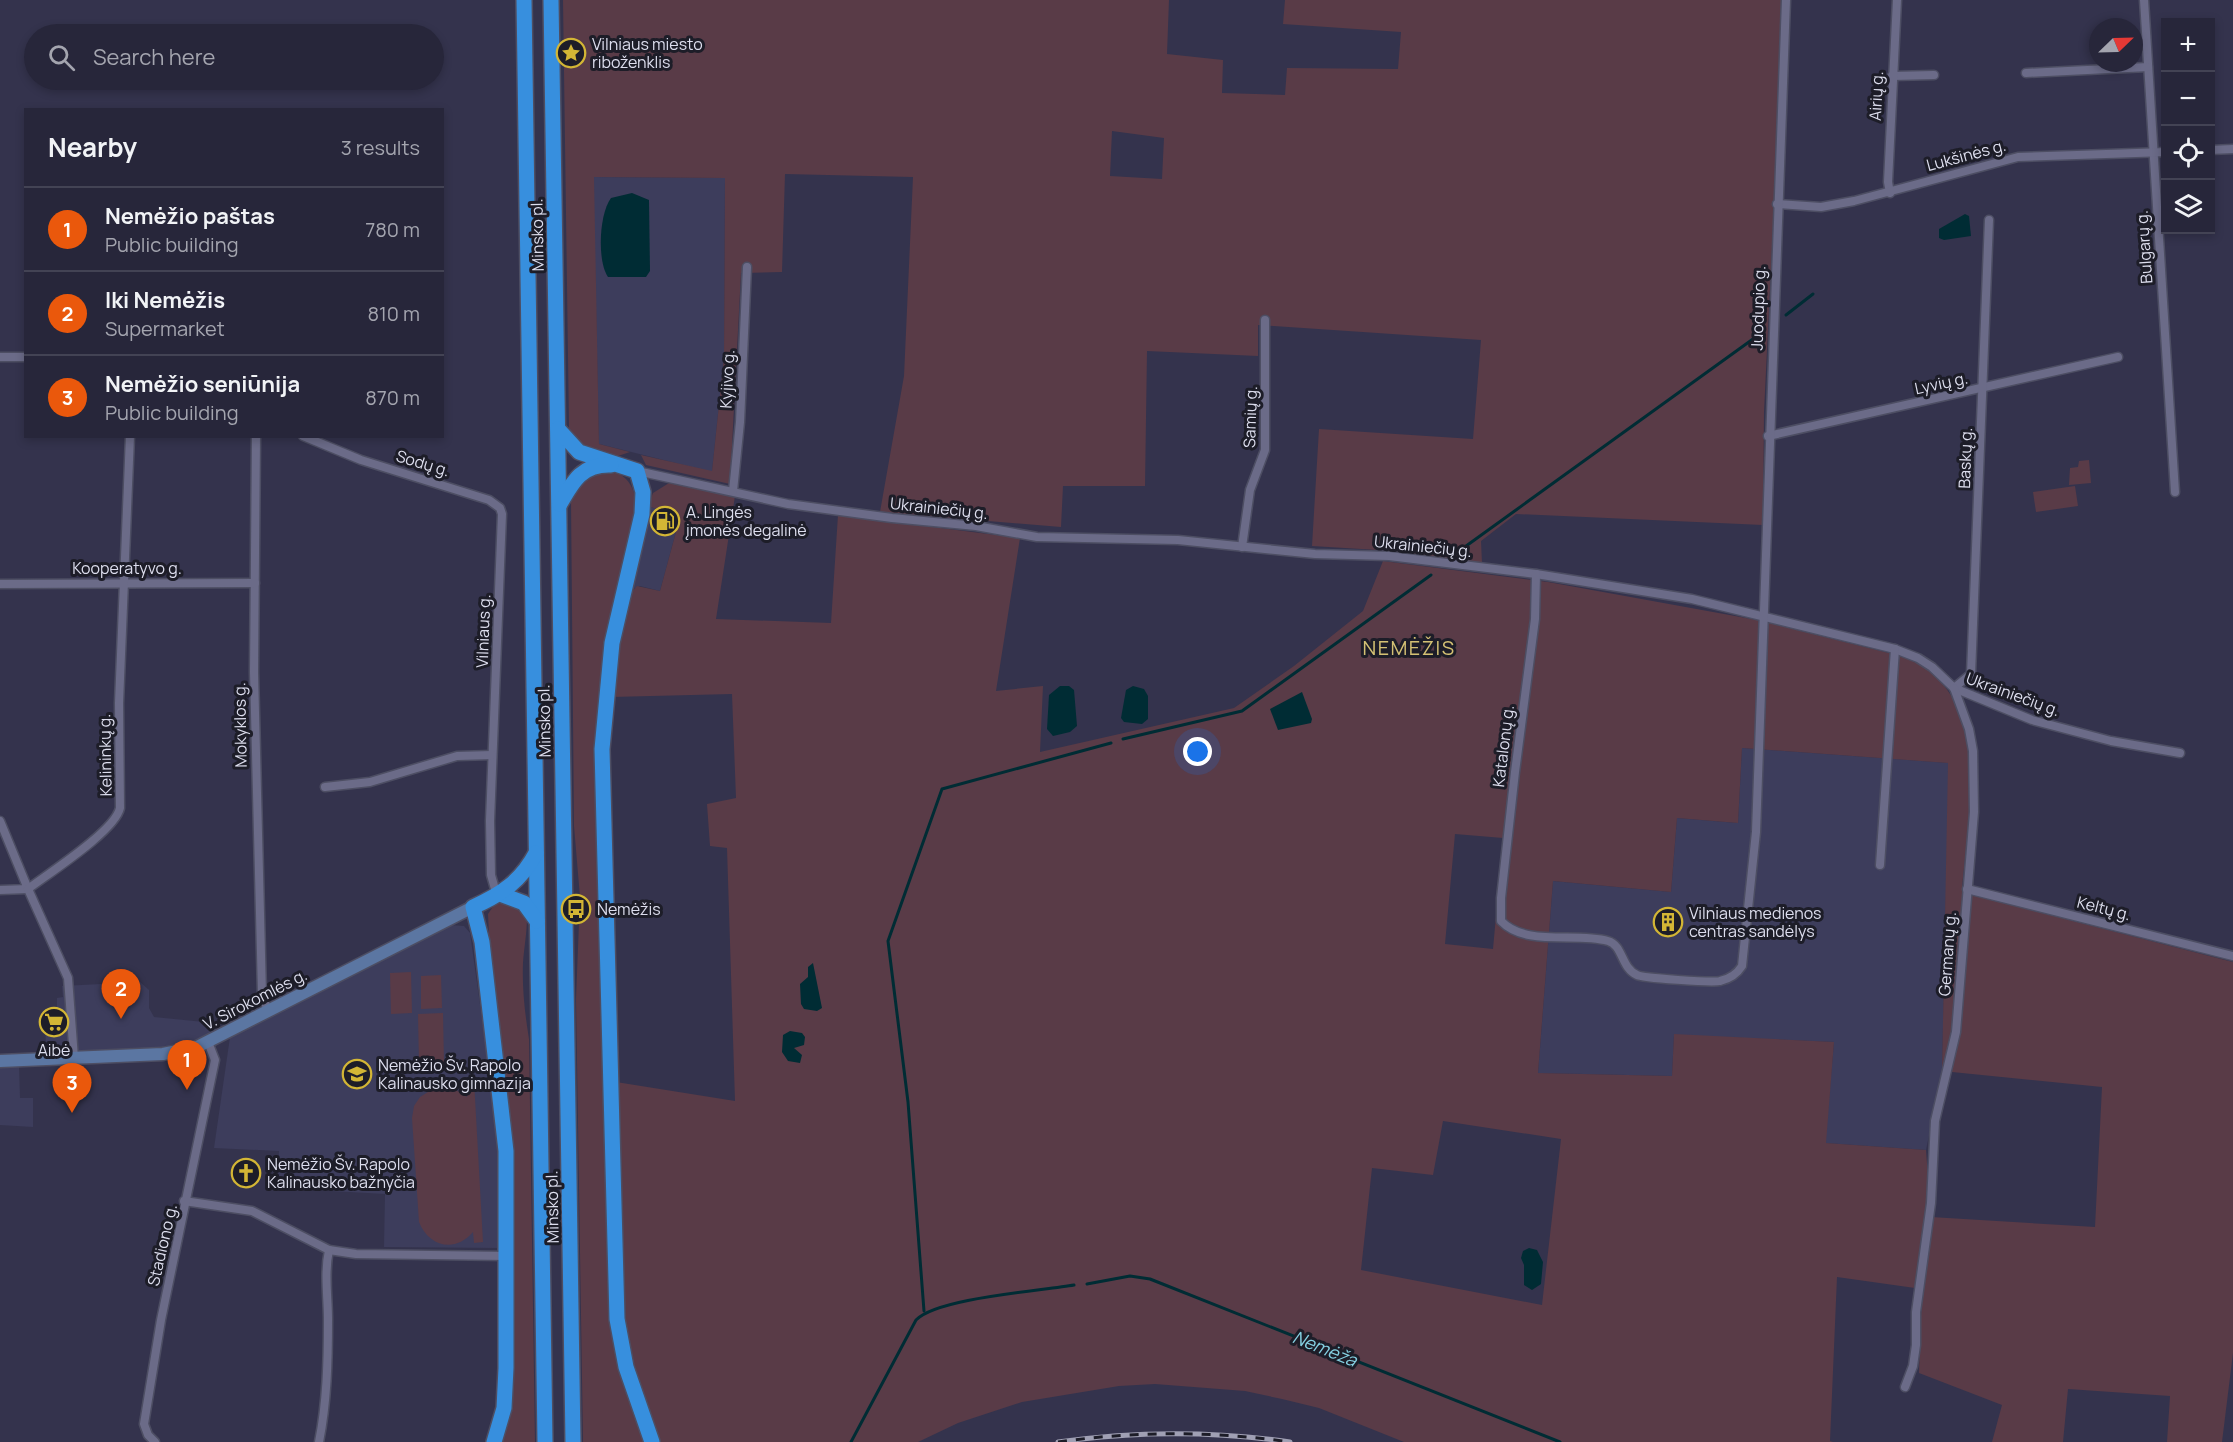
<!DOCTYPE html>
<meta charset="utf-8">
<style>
body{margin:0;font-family:Manrope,sans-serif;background:#333245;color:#f1f3f6}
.controls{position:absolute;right:18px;top:18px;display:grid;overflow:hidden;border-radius:0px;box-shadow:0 3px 9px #0003}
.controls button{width:54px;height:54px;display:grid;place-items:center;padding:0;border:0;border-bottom:2px solid #434354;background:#27263a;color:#f1f3f6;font:30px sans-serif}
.compass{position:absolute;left:2089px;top:18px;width:54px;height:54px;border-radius:50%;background:#27263a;box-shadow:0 3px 9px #0003;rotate:67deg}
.you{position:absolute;left:1198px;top:752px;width:21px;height:21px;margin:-15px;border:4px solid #fff;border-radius:50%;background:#1a73e8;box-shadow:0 0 0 9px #1a73e833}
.badge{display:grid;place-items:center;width:39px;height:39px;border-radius:50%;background:#ea580c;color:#fff;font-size:20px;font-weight:700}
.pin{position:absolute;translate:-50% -50px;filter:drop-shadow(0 2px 3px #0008)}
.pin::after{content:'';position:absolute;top:32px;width:21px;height:18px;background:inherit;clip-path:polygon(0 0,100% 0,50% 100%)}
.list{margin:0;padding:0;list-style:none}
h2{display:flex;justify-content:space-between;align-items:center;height:78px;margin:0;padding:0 24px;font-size:26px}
h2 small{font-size:20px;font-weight:400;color:#a4a5af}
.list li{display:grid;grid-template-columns:39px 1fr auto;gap:18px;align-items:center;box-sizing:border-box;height:84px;padding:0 24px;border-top:2px solid #434354}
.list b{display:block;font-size:22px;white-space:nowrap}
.list p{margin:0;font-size:20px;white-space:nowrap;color:#a4a5af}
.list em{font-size:20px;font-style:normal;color:#a4a5af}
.icon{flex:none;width:33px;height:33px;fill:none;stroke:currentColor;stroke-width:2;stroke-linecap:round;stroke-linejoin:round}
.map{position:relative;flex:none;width:2233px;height:1442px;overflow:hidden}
.search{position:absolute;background:#27263a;box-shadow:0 3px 9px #0003;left:24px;top:24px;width:420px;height:66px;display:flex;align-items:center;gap:15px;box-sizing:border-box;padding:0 21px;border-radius:33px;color:#a4a5af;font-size:22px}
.panel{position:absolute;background:#27263a;box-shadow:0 3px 9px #0003;left:24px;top:108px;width:420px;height:330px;border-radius:0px}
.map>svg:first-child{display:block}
</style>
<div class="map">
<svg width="2233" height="1442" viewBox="0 0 2233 1442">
<rect width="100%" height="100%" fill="#34334d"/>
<g fill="#3d3d5c">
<polygon points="593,177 725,178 724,357 712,472 599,444"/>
<polygon points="648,506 680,517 660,591 640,586 630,591"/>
<polygon points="1742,748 1949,763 1942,1071 1926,1150 1825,1143 1834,1042 1674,1035 1672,1076 1538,1073 1553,881 1671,892 1677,818 1738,823"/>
<polygon points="450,925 464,926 470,933 495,1111 500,1185 500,1248 384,1247 385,1194 277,1188 279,1151 214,1148 230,1037"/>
<polygon points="140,982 149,990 149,1008 154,1017 214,1023 221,1031 174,1049 46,1053 45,1009 57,1008 57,998 63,997 62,986"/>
<polygon points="19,1065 20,1098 33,1098 33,1127 0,1125 0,1066"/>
</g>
<g fill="#593b47" fill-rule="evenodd">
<path d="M 563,0 L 1169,0 L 1167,54 L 1223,60 L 1222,93 L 1285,95 L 1287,68 L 1398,69 L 1401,32 L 1283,24 L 1285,0 L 1784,0 L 1764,412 L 1763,525 L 1516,514 L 1481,541 L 1482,563 L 1394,551 L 1312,546 L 1319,429 L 1473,439 L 1481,340 L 1258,325 L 1258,356 L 1147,351 L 1145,486 L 1063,486 L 1061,527 L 880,512 L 904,376 L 913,177 L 785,174 L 782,272 L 741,273 L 730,484 L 646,465 L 641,455 L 712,471 L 724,357 L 725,178 L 594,177 L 599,444 L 630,452 L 618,456 L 581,447 L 569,428 ZM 1112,131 L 1164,138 L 1162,179 L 1110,176 Z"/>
<polygon points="2089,460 2091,483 2069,485 2070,468 2078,467 2079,461"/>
<path d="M 609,469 C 630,476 637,491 636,512 C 612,596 600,672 595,759 L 610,1305 L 647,1442 L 583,1442 L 576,999 L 580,897 L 574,826 L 571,501 L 581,480 Z"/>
<path d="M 669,483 L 735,496 L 716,619 L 831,623 L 838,515 L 1020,538 L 996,691 L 1043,686 L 1040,752 L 1234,708 L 1294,666 L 1363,611 L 1383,561 L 1548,582 L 1757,620 L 1909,658 C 1994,700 1969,810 1962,888 L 1972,895 L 2233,962 L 2233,1353 L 2222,1442 L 2167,1442 L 2170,1396 L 2068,1389 L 2063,1442 L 1992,1442 L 2002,1405 L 1919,1373 L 1922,1289 L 1837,1277 L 1830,1441 L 1833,1442 L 1404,1442 L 1319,1408 L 1282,1399 L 1245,1391 L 1155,1384 L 1119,1386 L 1022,1402 L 958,1423 L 918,1442 L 660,1442 L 630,1352 L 626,1327 L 616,1082 L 735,1101 L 727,848 L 710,846 L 707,804 L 736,798 L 732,694 L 611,697 L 627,597 L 637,586 L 660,591 L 680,517 L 648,506 L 653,493 ZM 1742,748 L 1948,763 L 1942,1071 L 2102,1087 L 2095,1227 L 1931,1217 L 1926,1150 L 1826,1143 L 1834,1042 L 1674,1034 L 1672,1076 L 1538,1073 L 1553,881 L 1671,892 L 1677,818 L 1738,823 ZM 1455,834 L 1503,838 L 1493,949 L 1445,944 ZM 1443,1121 L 1561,1139 L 1542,1305 L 1361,1270 L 1372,1168 L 1433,1175 Z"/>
<polygon points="2075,486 2078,506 2036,512 2033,492"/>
<path d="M 509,899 L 527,916 C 527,933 524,948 523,963 C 522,989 525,1014 529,1039 L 535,1442 L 500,1442 L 510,1388 L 488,914 L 496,902 Z"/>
<polygon points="411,972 412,1013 391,1014 390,973"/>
<polygon points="441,975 442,1008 421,1009 421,976"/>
<polygon points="443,1013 444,1063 419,1063 418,1014"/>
<path d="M 466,1080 L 474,1080 L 483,1242 L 474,1243 L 473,1232 C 455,1253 429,1247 419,1222 L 412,1118 L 414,1106 L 420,1097 L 436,1087 L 453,1088 L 467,1097 Z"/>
</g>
<g fill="#002c34">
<path d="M 632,193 L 649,200 L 650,271 L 646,277 L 608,277 C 597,261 599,214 611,198 Z"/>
<polygon points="1965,214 1969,216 1971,236 1944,240 1939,238 1939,229"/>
<polygon points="1060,686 1069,686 1074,690 1077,726 1070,732 1053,736 1047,729 1049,695"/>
<polygon points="1133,686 1144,689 1148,696 1148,719 1142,724 1124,722 1121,718 1126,690"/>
<polygon points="1302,692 1312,719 1311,723 1278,730 1270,709"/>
<polygon points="813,963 822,1008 817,1011 804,1009 801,1004 800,984 808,977 808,967"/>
<polygon points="790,1031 802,1033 805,1037 804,1045 794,1048 802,1055 800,1063 788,1061 782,1052 783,1035"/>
<polygon points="1529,1248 1537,1250 1543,1262 1541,1284 1532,1290 1524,1285 1524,1265 1521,1258 1523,1251"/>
</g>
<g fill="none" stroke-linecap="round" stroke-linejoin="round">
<g stroke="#002c34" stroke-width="3">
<polyline points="1786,315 1813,294"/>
<polyline points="1455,554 1753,339"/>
<polyline points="1123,739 1242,711 1431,575"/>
<polyline points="1087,1284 1130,1276 1150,1279 1560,1442"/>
<polyline points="924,1311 908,1102 888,941 942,789 1111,743"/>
<path d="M 851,1442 L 916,1320 C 937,1298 1040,1291 1074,1285"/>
</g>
<g stroke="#4d4e63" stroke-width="11">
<g id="street">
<polyline points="2144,0 2175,492"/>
<polyline points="2026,73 2148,67"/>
<polyline points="1892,76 1934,75"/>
<polyline points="2210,150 2233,149"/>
<polyline points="1890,193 1888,182 1897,0"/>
<polyline points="1777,204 1821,207 1854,201 2018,157 2166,152"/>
<polyline points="0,357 26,357"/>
<polyline points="256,436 254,672 262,994 268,1011"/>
<polyline points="303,436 361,460 489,500 500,508 502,514 490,821 491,875 497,896"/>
<polyline points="1768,436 2118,357"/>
<polyline points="637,471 788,504 892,518 976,526 1037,537 1178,540 1315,554 1389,556 1536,574 1692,599 1895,649 1918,658 1932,667 1954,688 2032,720 2111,741 2180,753"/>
<polyline points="733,491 740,422 747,267"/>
<polyline points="1242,547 1250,490 1265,450 1265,320"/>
<path d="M 1536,574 L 1535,619 L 1515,772 L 1501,898 L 1501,921 C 1526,947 1575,932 1608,941 C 1623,945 1621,968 1637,975 C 1642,978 1713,983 1720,981 C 1729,979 1737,974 1742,966 L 1756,832 L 1786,0"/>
<polyline points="0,584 255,583"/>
<polyline points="1954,688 1971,674 1989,220"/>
<polyline points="325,787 370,782 457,756 492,755"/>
<polyline points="0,821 28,889 0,890"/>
<polyline points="1880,865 1895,649"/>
<polyline points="1967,889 2233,956"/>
<path d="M 74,1058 L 68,978 L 28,889 C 49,873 115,831 120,808 L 119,703 L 130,436"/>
<polyline points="184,1201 252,1211 329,1250 356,1254 507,1256"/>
<polyline points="1905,1387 1913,1366 1916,1345 1916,1312 1931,1203 1935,1121 1956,1032 1974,812 1973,751 1969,729 1954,688"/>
<polyline points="155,1442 148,1435 144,1424 161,1320 215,1060 208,1042"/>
<path d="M 319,1442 C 327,1402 328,1361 328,1320 C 328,1297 324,1273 329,1250"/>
</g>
</g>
<g stroke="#4d4e63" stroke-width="15">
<polyline id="secondary" points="0,1061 163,1054 197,1047 473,907"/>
</g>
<g stroke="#4d4e63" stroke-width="18">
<g id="highway">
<polyline points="524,0 545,1442"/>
<polyline points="551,0 573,1442"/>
<polyline points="558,429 579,452 637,471 643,492 642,514 612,643 602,749 617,1319 626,1367 652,1442"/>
<path d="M 560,504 C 573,481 582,464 611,465"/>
<polyline points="500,894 524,903 537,921"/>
<path d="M 494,1442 L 504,1408 L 506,1368 L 506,1151 L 482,942 L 473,907 C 502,894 521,881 536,853"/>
</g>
</g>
<use href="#street" stroke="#6b6b88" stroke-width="8"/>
<use href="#secondary" stroke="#5b76a2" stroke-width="12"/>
<use href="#highway" stroke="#378fde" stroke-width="15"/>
<g stroke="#a0a0b4" stroke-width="5">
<path id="rail" d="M 1058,1442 C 1135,1431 1214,1431 1290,1442"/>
</g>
<use href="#rail" stroke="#1d1d28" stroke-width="3" stroke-dasharray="9" stroke-linecap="butt"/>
</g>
<defs>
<g id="sight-ring" transform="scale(1.5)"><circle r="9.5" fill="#1d1d28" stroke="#d3b635" stroke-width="1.5"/><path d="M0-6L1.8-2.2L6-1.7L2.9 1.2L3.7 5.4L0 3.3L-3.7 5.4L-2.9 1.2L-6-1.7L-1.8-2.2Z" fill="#d3b635"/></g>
<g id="fuel-ring" transform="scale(1.5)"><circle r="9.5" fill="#1d1d28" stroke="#d3b635" stroke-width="1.5"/><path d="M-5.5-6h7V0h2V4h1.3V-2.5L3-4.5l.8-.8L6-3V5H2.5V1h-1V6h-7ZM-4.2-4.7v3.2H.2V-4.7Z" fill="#d3b635"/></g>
<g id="bus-ring" transform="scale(1.5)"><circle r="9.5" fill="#1d1d28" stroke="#d3b635" stroke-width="1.5"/><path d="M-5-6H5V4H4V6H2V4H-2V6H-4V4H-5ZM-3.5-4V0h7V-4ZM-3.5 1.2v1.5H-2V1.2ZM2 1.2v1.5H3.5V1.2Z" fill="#d3b635"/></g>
<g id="building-ring" transform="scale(1.5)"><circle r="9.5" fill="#1d1d28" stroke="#d3b635" stroke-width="1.5"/><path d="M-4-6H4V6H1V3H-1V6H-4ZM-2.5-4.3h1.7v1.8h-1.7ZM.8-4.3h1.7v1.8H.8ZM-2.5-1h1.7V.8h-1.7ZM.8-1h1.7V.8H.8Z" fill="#d3b635"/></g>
<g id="supermarket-ring" transform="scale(1.5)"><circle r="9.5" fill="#1d1d28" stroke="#d3b635" stroke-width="1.5"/><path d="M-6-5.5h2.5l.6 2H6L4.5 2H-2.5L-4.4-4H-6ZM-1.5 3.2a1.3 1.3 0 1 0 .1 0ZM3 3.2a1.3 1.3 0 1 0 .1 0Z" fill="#d3b635"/></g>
<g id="school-ring" transform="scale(1.5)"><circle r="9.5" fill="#1d1d28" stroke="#d3b635" stroke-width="1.5"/><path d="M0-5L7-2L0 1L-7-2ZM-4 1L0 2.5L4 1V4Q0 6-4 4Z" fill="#d3b635"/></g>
<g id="church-ring" transform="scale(1.5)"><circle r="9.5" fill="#1d1d28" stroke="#d3b635" stroke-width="1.5"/><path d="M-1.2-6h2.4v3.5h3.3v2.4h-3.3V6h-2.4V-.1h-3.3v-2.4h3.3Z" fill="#d3b635"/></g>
</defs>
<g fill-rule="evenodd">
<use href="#sight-ring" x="571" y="53"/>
<use href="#fuel-ring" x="665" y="521"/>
<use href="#bus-ring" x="576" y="909"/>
<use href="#building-ring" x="1668" y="922"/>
<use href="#supermarket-ring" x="54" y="1022"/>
<use href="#school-ring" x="357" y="1074"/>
<use href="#church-ring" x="246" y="1173"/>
</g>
<g text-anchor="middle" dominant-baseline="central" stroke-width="6" stroke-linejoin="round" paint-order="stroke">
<g font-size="16" fill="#dddeee" stroke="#1d1d28" text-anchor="start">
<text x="592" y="44">Vilniaus miesto<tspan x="592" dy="18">riboženklis</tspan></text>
<text x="686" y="512">A. Lingės<tspan x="686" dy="18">įmonės degalinė</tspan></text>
<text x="597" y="909">Nemėžis</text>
<text x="1689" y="913">Vilniaus medienos<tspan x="1689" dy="18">centras sandėlys</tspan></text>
<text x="54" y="1050" text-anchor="middle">Aibė</text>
<text x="378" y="1065">Nemėžio Šv. Rapolo<tspan x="378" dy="18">Kalinausko gimnazija</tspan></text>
<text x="267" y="1164">Nemėžio Šv. Rapolo<tspan x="267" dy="18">Kalinausko bažnyčia</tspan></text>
</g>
<g font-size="16" fill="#dddeee" stroke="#1d1d28">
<text transform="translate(1876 96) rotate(-87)">Airių g.</text>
<text transform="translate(1966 155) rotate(-15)">Lukšinės g.</text>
<text transform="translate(537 235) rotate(-91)">Minsko pl.</text>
<text transform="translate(2144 247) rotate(-94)">Bulgarų g.</text>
<text transform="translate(1758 308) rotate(-88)">Juodupio g.</text>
<text transform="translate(727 379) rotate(-87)">Kyjivo g.</text>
<text transform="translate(1941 383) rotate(-12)">Lyvių g.</text>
<text transform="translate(1250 417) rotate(-88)">Samių g.</text>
<text transform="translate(1965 458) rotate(-88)">Baskų g.</text>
<text transform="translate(423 463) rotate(17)">Sodų g.</text>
<text transform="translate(939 508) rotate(6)">Ukrainiečių g.</text>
<text transform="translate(1423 546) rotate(6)">Ukrainiečių g.</text>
<text x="127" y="568">Kooperatyvo g.</text>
<text transform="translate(483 631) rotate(-88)">Vilniaus g.</text>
<text transform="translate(2013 694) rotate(20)">Ukrainiečių g.</text>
<text transform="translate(544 721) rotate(-91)">Minsko pl.</text>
<text transform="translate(240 725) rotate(-91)">Mokyklos g.</text>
<text transform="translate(1503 746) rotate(-83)">Katalonų g.</text>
<text transform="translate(105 755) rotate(-91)">Kelininkų g.</text>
<text transform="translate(2104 908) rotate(14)">Keltų g.</text>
<text transform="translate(1947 954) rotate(-86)">Germanų g.</text>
<text transform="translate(255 999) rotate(-27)">V. Sirokomlės g.</text>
<text transform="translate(552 1207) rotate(-91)">Minsko pl.</text>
<text transform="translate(162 1245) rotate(-77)">Stadiono g.</text>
</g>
<g font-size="18" font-style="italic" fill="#85d0e2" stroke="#1d1d28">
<text transform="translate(1325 1348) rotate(22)">Nemėža</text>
</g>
<g font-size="20" letter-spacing="1.5" fill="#d4c174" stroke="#1d1d28">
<text x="1409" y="647">NEMĖŽIS</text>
</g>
</g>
</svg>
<div class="controls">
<button>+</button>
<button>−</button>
<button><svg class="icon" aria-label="locate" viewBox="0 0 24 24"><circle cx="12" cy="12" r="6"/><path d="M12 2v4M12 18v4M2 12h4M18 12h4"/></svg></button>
<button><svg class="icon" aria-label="layers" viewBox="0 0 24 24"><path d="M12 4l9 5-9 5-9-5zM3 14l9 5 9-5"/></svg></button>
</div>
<svg class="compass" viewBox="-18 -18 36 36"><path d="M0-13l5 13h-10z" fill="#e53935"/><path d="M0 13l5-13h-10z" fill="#a4a5af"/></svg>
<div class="you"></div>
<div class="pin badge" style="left:187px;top:1090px">1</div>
<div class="pin badge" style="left:121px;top:1019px">2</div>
<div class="pin badge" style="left:72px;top:1113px">3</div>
<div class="search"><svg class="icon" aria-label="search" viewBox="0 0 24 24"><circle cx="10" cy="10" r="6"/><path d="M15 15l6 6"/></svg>Search here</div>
<section class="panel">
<h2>Nearby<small>3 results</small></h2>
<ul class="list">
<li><span class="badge">1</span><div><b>Nemėžio paštas</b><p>Public building</p></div><em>780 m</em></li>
<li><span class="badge">2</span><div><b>Iki Nemėžis</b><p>Supermarket</p></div><em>810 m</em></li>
<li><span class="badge">3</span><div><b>Nemėžio seniūnija</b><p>Public building</p></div><em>870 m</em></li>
</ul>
</section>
</div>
